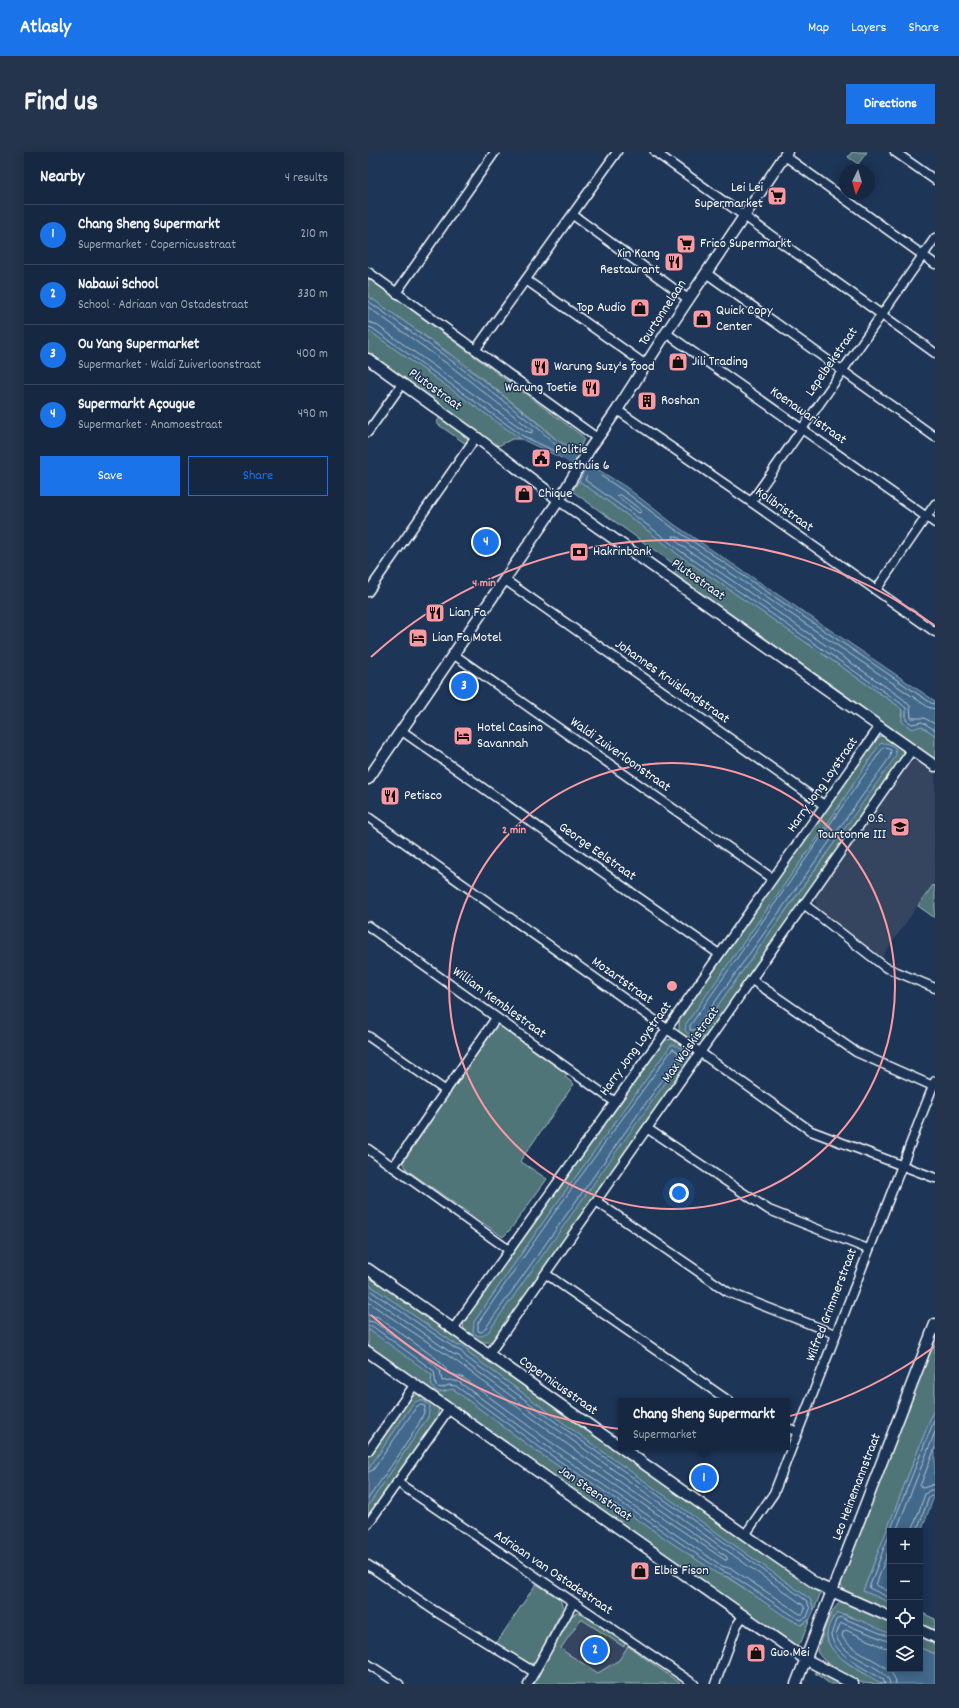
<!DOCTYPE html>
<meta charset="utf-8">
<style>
body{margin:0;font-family:Dekko,sans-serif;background:#23344c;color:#f1f3f6}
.controls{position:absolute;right:12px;bottom:12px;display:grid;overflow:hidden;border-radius:0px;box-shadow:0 2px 10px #0003}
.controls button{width:36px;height:36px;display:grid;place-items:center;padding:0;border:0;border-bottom:1px solid #35445a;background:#162841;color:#f1f3f6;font:20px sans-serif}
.compass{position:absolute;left:471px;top:12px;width:36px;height:36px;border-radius:50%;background:#162841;box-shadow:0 2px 10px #0003;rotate:185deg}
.you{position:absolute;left:311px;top:1041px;width:14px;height:14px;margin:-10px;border:3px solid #fff;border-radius:50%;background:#1a73e8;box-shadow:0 0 0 6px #1a73e833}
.badge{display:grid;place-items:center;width:26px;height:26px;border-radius:50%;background:#1a73e8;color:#fff;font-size:13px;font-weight:700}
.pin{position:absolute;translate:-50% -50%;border:2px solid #fff;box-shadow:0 1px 4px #0006}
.popup{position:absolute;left:250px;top:1246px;width:172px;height:52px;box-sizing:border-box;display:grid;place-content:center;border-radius:0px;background:#162841;filter:drop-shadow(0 1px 3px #0005);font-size:13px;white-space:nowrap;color:#9ea6b1}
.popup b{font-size:15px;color:#f1f3f6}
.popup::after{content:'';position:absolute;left:50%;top:100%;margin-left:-8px;border:8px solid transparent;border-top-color:#162841}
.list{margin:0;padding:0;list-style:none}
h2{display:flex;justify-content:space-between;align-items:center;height:52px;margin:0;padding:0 16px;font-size:17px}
h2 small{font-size:13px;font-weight:400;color:#9ea6b1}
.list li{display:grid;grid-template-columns:26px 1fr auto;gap:12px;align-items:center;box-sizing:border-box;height:60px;padding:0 16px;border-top:1px solid #35445a}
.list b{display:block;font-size:15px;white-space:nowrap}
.list p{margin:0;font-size:13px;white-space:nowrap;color:#9ea6b1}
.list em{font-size:13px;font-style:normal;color:#9ea6b1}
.actions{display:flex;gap:8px;padding:12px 16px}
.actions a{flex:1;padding:9px 0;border:1px solid #1a73e8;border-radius:0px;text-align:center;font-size:14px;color:#1a73e8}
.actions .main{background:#1a73e8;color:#fff}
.icon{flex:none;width:22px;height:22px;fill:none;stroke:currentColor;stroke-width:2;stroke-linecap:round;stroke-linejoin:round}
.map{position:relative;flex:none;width:567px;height:1532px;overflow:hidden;border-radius:0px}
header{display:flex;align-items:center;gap:24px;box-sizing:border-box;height:56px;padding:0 20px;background:#1a73e8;color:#fff}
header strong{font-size:19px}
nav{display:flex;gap:22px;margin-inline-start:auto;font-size:14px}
.intro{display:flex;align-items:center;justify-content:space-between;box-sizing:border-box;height:96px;padding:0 24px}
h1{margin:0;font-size:28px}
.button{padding:10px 18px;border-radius:0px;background:#1a73e8;color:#fff;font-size:14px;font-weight:700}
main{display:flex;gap:24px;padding:0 24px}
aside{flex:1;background:#162841;border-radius:0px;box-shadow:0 2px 10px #0003}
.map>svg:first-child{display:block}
</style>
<header>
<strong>Atlasly</strong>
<nav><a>Map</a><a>Layers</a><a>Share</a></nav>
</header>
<div class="intro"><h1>Find us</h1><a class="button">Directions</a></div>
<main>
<aside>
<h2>Nearby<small>4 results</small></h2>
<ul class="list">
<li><span class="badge">1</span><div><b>Chang Sheng Supermarkt</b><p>Supermarket · Copernicusstraat</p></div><em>210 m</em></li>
<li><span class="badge">2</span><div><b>Nabawi School</b><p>School · Adriaan van Ostadestraat</p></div><em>330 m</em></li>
<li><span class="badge">3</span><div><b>Ou Yang Supermarket</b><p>Supermarket · Waldi Zuiverloonstraat</p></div><em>400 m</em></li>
<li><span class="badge">4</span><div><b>Supermarkt Açougue</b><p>Supermarket · Anamoestraat</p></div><em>490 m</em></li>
</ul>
<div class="actions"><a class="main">Save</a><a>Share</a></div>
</aside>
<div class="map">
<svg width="567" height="1532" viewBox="0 0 567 1532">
<rect width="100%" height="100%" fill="#1d3557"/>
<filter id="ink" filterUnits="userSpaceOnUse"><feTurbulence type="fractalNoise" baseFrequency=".025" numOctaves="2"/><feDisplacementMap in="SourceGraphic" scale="8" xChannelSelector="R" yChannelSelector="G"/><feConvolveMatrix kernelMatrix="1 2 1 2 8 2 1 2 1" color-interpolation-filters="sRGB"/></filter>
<g filter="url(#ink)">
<g fill="#344461">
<polygon points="546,609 552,609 567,620 567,729 514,805 448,755 447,750 448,745 541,612"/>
<polygon points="209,1461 214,1462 322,1532 165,1532 205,1462"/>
</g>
<g fill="#507578" stroke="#a8babc" fill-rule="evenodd">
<polygon points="484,0 499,0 490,12 480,5"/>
<polygon points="0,126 213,283 216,287 209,301 204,294 194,293 174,274 91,208 0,144"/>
<polygon points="0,178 153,287 144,287 128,295 0,203"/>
<polygon points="73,264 100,285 100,288 98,292 68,271"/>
<path d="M 211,329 C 244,352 277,375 308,401 L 529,553 L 534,558 L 533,564 L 548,575 L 553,574 L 567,583 L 567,609 L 468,536 L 305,423 L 310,415 L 204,339 Z"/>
<path d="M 513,584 L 517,584 L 537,598 L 537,602 L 338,884 C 328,892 319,888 311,879 L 311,866 L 506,589 ZM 506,601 L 528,602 L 452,711 L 330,881 L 318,872 L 460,671 Z"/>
<polygon points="565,733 567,734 567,766 550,754"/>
<polygon points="129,872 133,873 199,921 197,925 206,932 152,1009 179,1027 142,1078 135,1085 39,1018 35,1010 126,874"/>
<path d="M 306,887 L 322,897 L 323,908 L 203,1077 L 131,1184 C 117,1197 110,1187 96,1178 L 95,1171 L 294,891 L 298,888 ZM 303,893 L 314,906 L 120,1180 L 106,1170 L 181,1062 Z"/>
<polygon points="0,1122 453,1440 446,1458 442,1447 224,1292 100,1201 94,1194 90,1194 0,1132"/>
<polygon points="0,1177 60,1219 64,1223 63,1228 76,1240 81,1237 85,1237 168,1299 350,1422 359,1425 425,1469 433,1473 442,1467 433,1490 428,1494 422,1492 0,1194"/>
<polygon points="567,1186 567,1255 495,1439 522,1450 522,1459 477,1439 473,1433 473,1429"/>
<path d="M 50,1242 L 68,1252 L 71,1256 L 69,1267 L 0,1365 L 0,1354 L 60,1265 L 58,1249 C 50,1248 47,1250 42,1256 L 0,1318 L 0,1306 L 39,1249 L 43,1245 Z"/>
<polygon points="168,1432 192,1447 195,1456 167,1511 159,1512 127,1493"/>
<path d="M 475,1449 L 518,1468 L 522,1473 L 522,1482 L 477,1462 L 465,1465 C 463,1470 459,1477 459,1483 C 458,1504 501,1524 517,1532 C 510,1532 501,1532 495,1531 C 483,1527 453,1510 449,1499 C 454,1486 462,1454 475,1449 Z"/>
<polygon points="552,1460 567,1467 567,1478 552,1472"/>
<polygon points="209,1461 218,1463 254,1488 257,1492 256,1495 213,1467 193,1496 197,1500 230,1521 251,1508 260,1494 313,1532 165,1532 201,1465"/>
<polygon points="552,1484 567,1491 567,1502 552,1496"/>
<polygon points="448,1517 475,1532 462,1532 447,1521"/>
</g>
<g fill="#43698b" stroke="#8ea5b9">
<path d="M 0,144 C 56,183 111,224 164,267 C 177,277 188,292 204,294 L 209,301 L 202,310 L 153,287 L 0,178 Z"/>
<path d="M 221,312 L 258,335 L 307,373 L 567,549 L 567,583 L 553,574 L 544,577 L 534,570 L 534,558 L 529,553 L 308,401 C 277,375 244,352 211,329 Z"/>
<polygon points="515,591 522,592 527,596 528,602 526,607 330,881 328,883 323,883 317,879 318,872 460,671 506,601 512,592"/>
<path d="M 303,893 L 307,893 L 313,897 L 315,906 L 120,1180 C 115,1185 111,1185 105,1181 L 106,1170 L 181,1062 Z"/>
<path d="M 0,1132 L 90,1194 L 94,1194 L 100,1198 L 100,1201 L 224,1292 L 442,1447 L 446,1458 L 442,1467 L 433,1473 L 415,1463 L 360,1425 L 350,1422 L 168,1299 L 85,1237 L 71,1240 C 62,1235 63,1232 64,1223 L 0,1177 Z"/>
<polygon points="52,1248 62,1253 60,1265 0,1354 0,1318 42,1256 47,1250"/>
<polygon points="567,1255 567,1342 552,1383 552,1379 522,1379 522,1450 495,1439"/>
<path d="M 470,1461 L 494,1469 L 522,1482 L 522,1517 L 552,1517 L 552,1496 L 567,1502 L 567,1532 C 551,1532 533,1532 517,1532 C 510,1531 502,1524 496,1521 C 480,1511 454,1498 460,1476 C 462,1470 465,1465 470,1461 Z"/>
</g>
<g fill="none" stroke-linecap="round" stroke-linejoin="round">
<g stroke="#b4c3d1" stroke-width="1">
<polyline points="0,149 88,212 171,277 191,296 201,298 203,302 199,305 155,284 4,176 0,175"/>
<polyline points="0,155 85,216 164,278 164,281 157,279 7,172 0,170"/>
<polygon points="250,343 253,343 273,358 273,360 271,361 250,345"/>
<path d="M 567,552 L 563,551 L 305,376 L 256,339 L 224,318 L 221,319 L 217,328 C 249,351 281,373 311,398 L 531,550 L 538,556 L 538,568 L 544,572 L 554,570 L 567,578"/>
<polyline points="567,557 560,555 308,384 305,384 306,387 314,394 534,546 542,554 543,566 556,566 567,572"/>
<polygon points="516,595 523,598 522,605 327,878 322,878 322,874"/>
<polygon points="305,897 310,900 310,906 117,1177 114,1180 110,1179 110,1171 184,1064"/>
<polyline points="0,1137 88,1197 93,1199 98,1205 222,1295 439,1449 442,1457 439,1465 433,1468 427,1465 362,1422 352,1418 171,1295 88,1234 81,1233 73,1236 68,1234 66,1219 4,1174 0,1174"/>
<polyline points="0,1143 85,1202 91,1204 95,1209 219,1299 435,1453 437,1457 435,1462 432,1462 364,1417 354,1414 174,1291 91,1230 82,1228 74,1229 72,1219 66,1212 6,1170 0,1169"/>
<polyline points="0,1150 88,1209 215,1304 359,1405 359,1408 357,1408 177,1286 94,1225 80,1221 76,1214 69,1207 10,1165 0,1163"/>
<polyline points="567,1296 552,1334 555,1336 567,1332"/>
<path d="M 0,1320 L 5,1318 L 49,1254 L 53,1253 L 57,1254 C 60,1266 9,1333 0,1347"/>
<polyline points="522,1379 567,1266"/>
<polyline points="528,1379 567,1280"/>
<polyline points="544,1379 557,1342 562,1338 567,1338"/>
<polyline points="549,1379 561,1345 567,1343"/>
<polyline points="522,1380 501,1436 522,1446"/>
<polyline points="522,1394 508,1433 522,1440"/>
<path d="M 522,1490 L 474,1471 L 472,1472 L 468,1483 C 473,1507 521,1514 522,1532"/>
<path d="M 522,1496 L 515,1495 L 478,1478 L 475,1480 L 474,1484 C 484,1504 528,1511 528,1532"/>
<path d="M 517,1532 L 515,1527 C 499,1518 466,1503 463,1483 L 468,1468 L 472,1465 L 522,1485"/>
</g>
<polyline stroke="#43698b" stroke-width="10" points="194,300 228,325"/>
<g stroke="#fff" stroke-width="11">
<g id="minor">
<polyline points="287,0 567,201"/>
<polyline points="527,0 567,28"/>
<polyline points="417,4 567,112"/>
<polyline points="205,63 320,147"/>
<polyline points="0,120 229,286"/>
<polyline points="338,121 567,285"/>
<polyline points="158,128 278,213"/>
<polyline points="28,141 127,0"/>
<polyline points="298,181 567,371"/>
<polyline points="108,197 249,0"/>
<polyline points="249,258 383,350 567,480"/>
<polyline points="0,280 34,232"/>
<polyline points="383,350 567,86"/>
<polyline points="137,428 456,653"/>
<polyline points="508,438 567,352"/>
<polyline points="0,440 108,285"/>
<polyline points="85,502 404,726"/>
<polyline points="34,579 351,802"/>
<polyline points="0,665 443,979 567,1026"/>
<polyline points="437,753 517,815 567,836"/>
<polyline points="0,774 247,950"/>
<polyline points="384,828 488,900 565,934"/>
<polyline points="0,884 78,939"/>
<polyline points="280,977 401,1058 500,1097"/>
<polyline points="0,997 141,1098"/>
<polyline points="25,1015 128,866"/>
<polyline points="228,1049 360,1140 467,1182"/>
<polyline points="178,1122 361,1249"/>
<polyline points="85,1177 299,877 512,574"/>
<polyline points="121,1202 544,598"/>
<polyline points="419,1276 428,1279"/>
<polyline points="0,1299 47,1232"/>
<polyline points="29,1330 326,1532"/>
<polyline points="0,1372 81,1257"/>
<polyline points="377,1383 406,1341 567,929"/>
<polyline points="0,1413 67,1459 166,1520"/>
<polyline points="0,1512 31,1532"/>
<polyline points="160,1532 205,1451"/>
<polyline points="347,1532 369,1473 376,1463"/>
</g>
</g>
<g stroke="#fff" stroke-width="13">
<g id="tertiary">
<polyline points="0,207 108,285 191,348 567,614"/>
<polyline points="0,627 191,348 221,298 249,258 298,181 419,0"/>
<polyline points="0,1117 377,1383 450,1433 522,1465"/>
<polyline points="0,1200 437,1507 485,1532"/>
<polyline points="552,1478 567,1485"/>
<polyline points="428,1532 567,1172"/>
</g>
</g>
<use href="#minor" stroke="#1d3557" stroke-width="8"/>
<use href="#tertiary" stroke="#1d3557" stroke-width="10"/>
</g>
</g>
<g fill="none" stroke="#ff9aa2" stroke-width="2">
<circle cx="304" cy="834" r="223"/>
<path d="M566 1195A446 446 0 0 1 3 1163M3 505A446 446 0 0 1 566 473"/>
</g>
<defs>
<g id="supermarket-square" transform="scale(1)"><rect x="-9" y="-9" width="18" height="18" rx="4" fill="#ff9aa2" stroke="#1d3557"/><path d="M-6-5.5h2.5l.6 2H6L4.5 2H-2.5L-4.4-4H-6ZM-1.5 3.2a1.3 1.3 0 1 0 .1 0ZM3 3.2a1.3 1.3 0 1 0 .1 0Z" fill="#111"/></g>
<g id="restaurant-square" transform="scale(1)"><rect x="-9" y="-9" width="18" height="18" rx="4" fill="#ff9aa2" stroke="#1d3557"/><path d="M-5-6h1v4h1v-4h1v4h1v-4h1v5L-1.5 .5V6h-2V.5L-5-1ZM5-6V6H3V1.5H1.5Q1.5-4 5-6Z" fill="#111"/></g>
<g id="shop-square" transform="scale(1)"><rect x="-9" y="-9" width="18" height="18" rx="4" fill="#ff9aa2" stroke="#1d3557"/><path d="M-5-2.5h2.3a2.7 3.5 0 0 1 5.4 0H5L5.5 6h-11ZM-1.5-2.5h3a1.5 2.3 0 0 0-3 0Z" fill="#111"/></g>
<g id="building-square" transform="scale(1)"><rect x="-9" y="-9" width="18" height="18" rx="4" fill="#ff9aa2" stroke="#1d3557"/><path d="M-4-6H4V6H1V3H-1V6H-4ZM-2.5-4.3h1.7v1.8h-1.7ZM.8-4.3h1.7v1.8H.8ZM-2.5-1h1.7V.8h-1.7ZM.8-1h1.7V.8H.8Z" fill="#111"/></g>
<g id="civic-square" transform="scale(1)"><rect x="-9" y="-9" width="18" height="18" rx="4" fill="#ff9aa2" stroke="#1d3557"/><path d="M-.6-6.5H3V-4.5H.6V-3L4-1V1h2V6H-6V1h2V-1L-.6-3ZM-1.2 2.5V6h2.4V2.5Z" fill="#111"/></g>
<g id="bank-square" transform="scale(1)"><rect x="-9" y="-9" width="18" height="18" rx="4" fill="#ff9aa2" stroke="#1d3557"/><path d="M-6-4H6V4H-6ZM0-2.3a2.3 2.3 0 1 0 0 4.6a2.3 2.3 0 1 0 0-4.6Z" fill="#111"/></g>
<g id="hotel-square" transform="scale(1)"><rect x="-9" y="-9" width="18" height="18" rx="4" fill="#ff9aa2" stroke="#1d3557"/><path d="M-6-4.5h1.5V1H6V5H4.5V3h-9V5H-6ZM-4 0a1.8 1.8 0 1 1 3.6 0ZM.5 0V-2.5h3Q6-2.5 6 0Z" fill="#111"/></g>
<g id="school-square" transform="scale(1)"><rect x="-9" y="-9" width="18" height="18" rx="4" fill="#ff9aa2" stroke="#1d3557"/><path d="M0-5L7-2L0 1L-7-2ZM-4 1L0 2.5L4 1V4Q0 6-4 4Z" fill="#111"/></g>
</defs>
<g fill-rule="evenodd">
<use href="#supermarket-square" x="409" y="44"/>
<use href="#supermarket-square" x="318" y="92"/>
<use href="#restaurant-square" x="306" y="110"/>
<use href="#shop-square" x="272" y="156"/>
<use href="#shop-square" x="334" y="167"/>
<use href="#shop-square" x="310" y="210"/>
<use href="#restaurant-square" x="172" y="215"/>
<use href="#restaurant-square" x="223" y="236"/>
<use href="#building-square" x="279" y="249"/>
<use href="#civic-square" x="173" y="306"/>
<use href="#shop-square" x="156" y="342"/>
<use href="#bank-square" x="211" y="400"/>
<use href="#restaurant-square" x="67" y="461"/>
<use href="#hotel-square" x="50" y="486"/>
<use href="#hotel-square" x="95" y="584"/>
<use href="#restaurant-square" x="22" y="644"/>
<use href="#school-square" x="532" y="675"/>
<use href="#shop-square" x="272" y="1419"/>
<use href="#shop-square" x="388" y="1501"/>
</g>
<g text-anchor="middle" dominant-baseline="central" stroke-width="3" stroke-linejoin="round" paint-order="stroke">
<g font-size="14" fill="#fff" stroke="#1d3557" text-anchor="start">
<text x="395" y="36" text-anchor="end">Lei Lei<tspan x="395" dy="16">Supermarket</tspan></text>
<text x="332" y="92">Frico Supermarkt</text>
<text x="292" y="102" text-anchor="end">Xin Kang<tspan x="292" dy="16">Restaurant</tspan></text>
<text x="258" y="156" text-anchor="end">Top Audio</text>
<text x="348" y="159">Quick Copy<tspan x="348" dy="16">Center</tspan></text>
<text x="324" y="210">Jili Trading</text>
<text x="186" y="215">Warung Suzy's food</text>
<text x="209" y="236" text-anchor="end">Warung Toetie</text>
<text x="293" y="249">Roshan</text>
<text x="187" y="298">Politie<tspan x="187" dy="16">Posthuis 6</tspan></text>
<text x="170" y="342">Chique</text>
<text x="225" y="400">Hakrinbank</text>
<text x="81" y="461">Lian Fa</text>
<text x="64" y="486">Lian Fa Motel</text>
<text x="109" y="576">Hotel Casino<tspan x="109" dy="16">Savannah</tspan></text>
<text x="36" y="644">Petisco</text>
<text x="518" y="667" text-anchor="end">O.S.<tspan x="518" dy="16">Tourtonne III</tspan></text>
<text x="286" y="1419">Elbis Fison</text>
<text x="402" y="1501">Guo Mei</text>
</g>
<g font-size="14" fill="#fff" stroke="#1d3557">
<text transform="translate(295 161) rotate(-57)">Tourtonnelaan</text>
<text transform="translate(464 210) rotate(-55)">Lepelbekstraat</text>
<text transform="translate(67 238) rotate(36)">Plutostraat</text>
<text transform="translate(440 264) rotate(35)">Koenawaristraat</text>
<text transform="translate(416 358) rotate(35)">Kolibristraat</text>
<text transform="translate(330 428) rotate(35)">Plutostraat</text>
<text transform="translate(304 530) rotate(35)">Johannes Kruislandstraat</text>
<text transform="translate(252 603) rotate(35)">Waldi Zuiverloonstraat</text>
<text transform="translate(455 633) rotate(-55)">Harry Jong Loystraat</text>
<text transform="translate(229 700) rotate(35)">George Eelstraat</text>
<text transform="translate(254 829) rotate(35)">Mozartstraat</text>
<text transform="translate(131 851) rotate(36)">William Kemblestraat</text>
<text transform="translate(323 893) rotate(-55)">Max Woiskistraat</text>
<text transform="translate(268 897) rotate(-54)">Harry Jong Loystraat</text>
<text transform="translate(464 1153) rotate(-69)">Wilfred Grimmerstraat</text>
<text transform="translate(190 1234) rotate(35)">Copernicusstraat</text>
<text transform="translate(489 1335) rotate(-69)">Leo Heinemannstraat</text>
<text transform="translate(227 1342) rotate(35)">Jan Steenstraat</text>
<text transform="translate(185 1421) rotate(34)">Adriaan van Ostadestraat</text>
</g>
</g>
<circle cx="304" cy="834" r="6" fill="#ff9aa2" stroke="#1d3557" stroke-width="2"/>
<g font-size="12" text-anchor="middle" font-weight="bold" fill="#ff9aa2" stroke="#1d3557" stroke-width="3" stroke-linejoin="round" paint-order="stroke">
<text x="116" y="434">4 min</text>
<text x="146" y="681">2 min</text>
</g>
</svg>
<div class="controls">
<button>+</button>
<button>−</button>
<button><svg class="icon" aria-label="locate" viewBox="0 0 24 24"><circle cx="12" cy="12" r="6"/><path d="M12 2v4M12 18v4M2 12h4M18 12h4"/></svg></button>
<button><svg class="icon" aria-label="layers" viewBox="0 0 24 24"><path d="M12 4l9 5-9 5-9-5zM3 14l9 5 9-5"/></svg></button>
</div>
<svg class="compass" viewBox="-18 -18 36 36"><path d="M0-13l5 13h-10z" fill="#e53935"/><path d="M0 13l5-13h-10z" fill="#9ea6b1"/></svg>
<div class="you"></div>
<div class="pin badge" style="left:336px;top:1326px">1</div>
<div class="popup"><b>Chang Sheng Supermarkt</b>Supermarket</div>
<div class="pin badge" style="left:227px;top:1498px">2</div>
<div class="pin badge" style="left:96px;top:534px">3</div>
<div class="pin badge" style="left:118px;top:390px">4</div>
</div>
</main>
